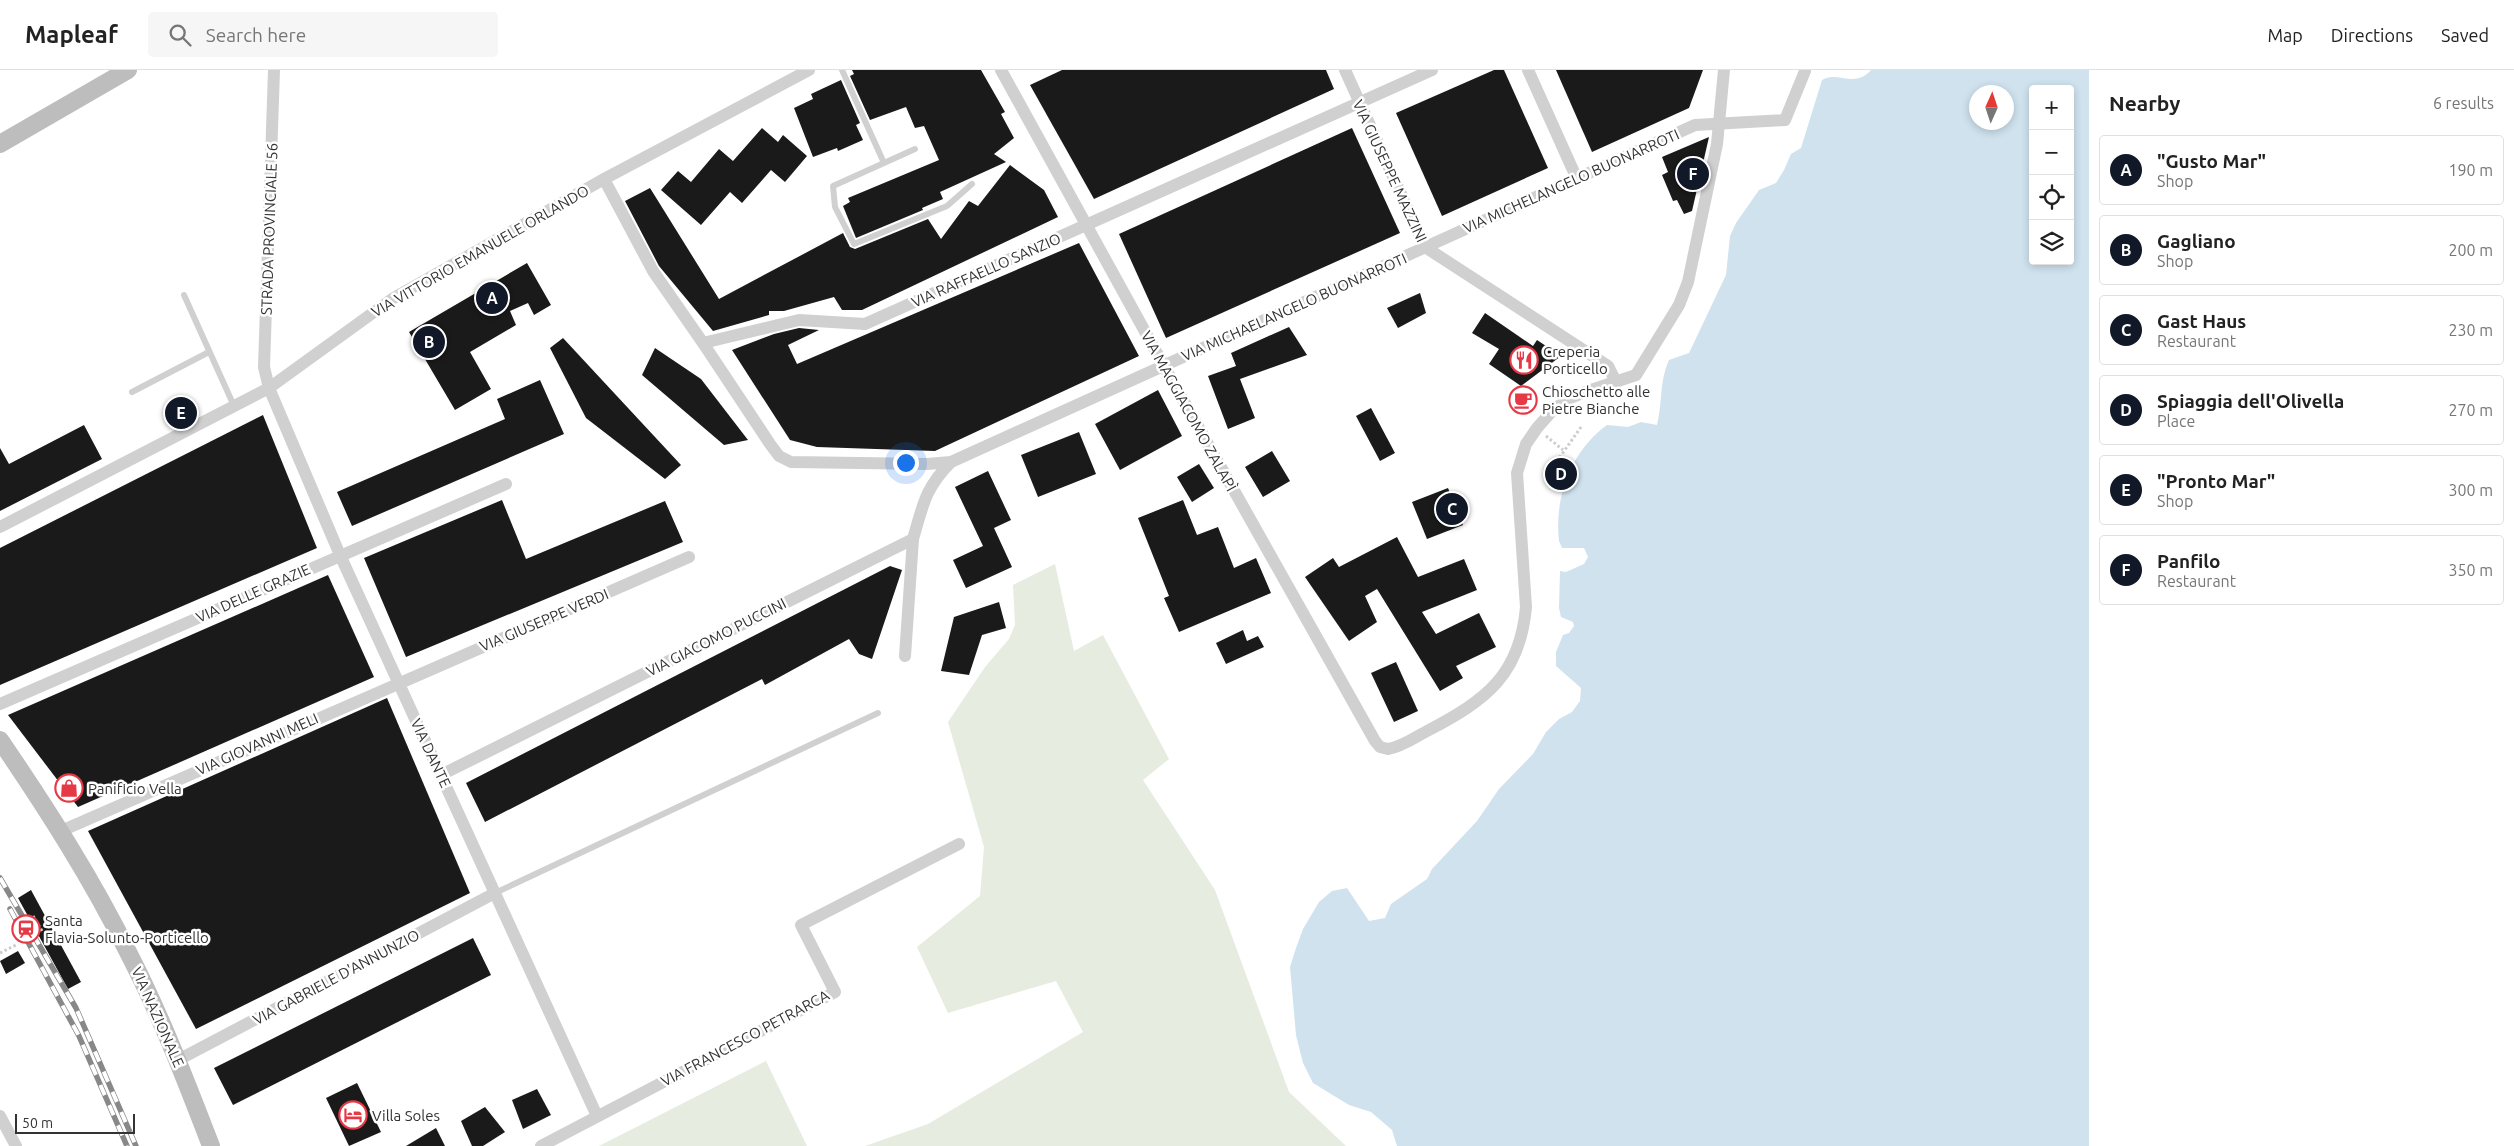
<!DOCTYPE html>
<meta charset="utf-8">
<style>
body{margin:0;font-family:Ubuntu,sans-serif;background:#f6f6f6;color:#222}
.controls{position:absolute;right:15px;top:15px;display:grid;overflow:hidden;border-radius:5px;box-shadow:0 2px 8px #0003}
.controls button{width:45px;height:45px;display:grid;place-items:center;padding:0;border:0;border-bottom:1px solid #e0e0e0;background:#fff;color:#222;font:25px sans-serif}
.compass{position:absolute;left:1969px;top:15px;width:45px;height:45px;border-radius:50%;background:#fff;box-shadow:0 2px 8px #0003;rotate:3deg}
.scale{position:absolute;left:15px;bottom:12px;width:120px;box-sizing:border-box;padding-left:5px;border:2px solid #333;border-top:0;font-size:14px;line-height:18px;white-space:nowrap;color:#333;-webkit-text-stroke:4px #fff;paint-order:stroke}
.you{position:absolute;left:905px;top:392px;width:18px;height:18px;margin:-12px;border:4px solid #fff;border-radius:50%;background:#1a73e8;box-shadow:0 0 0 8px #1a73e833}
.badge{display:grid;place-items:center;width:32px;height:32px;border-radius:50%;background:#111827;color:#fff;font-size:16px;font-weight:700}
.pin{position:absolute;translate:-50% -50%;border:2px solid #fff;box-shadow:0 1px 5px #0006}
.list{margin:0;padding:0;list-style:none}
h2{display:flex;justify-content:space-between;align-items:center;height:65px;margin:0;padding:0 20px;font-size:21px}
h2 small{font-size:16px;font-weight:400;color:#767676}
.list li{display:grid;grid-template-columns:32px 1fr auto;gap:15px;align-items:center;box-sizing:border-box;height:70px;margin:0 10px 10px;padding:0 10px;border:1px solid #e0e0e0;border-radius:5px}
.list b{display:block;font-size:19px;white-space:nowrap}
.list p{margin:0;font-size:16px;white-space:nowrap;color:#767676}
.list em{font-size:16px;font-style:normal;color:#767676}
.icon{flex:none;width:28px;height:28px;fill:none;stroke:currentColor;stroke-width:2;stroke-linecap:round;stroke-linejoin:round}
.map{position:relative;flex:none;width:2089px;height:1076px;overflow:hidden}
header{display:flex;align-items:center;gap:30px;box-sizing:border-box;height:70px;padding:0 25px;background:#fff;border-bottom:1px solid #e0e0e0}
header strong{font-size:24px}
nav{display:flex;gap:28px;margin-inline-start:auto;font-size:18px}
.search{width:350px;height:45px;background:#f6f6f6;display:flex;align-items:center;gap:12px;box-sizing:border-box;padding:0 18px;border-radius:5px;color:#767676;font-size:19px}
main{display:flex}
aside{flex:1;background:#fff}
.map>svg:first-child{display:block}
</style>
<header>
<strong>Mapleaf</strong>
<div class="search"><svg class="icon" aria-label="search" viewBox="0 0 24 24"><circle cx="10" cy="10" r="6"/><path d="M15 15l6 6"/></svg>Search here</div>
<nav><a>Map</a><a>Directions</a><a>Saved</a></nav>
</header>
<main>
<div class="map">
<svg width="2089" height="1076" viewBox="0 0 2089 1076">
<rect width="100%" height="100%" fill="#fff"/>
<g fill="#e6ecdf">
<polygon points="1055,494 1074,581 1103,565 1169,689 1143,710 1215,820 1289,1022 1346,1076 865,1076 928,1054 1083,962 1056,911 948,943 917,877 980,826 984,777 948,652 985,597 1009,569 1015,555 1013,515"/>
<polygon points="766,991 807,1076 599,1076"/>
</g>
<path fill="#cfe2ee" fill-rule="evenodd" d="M 1871,0 L 2089,0 L 2089,1076 L 1397,1076 L 1392,1060 L 1371,1042 L 1349,1035 L 1313,1013 L 1303,993 L 1296,965 L 1290,897 L 1296,878 L 1303,859 L 1319,832 L 1332,821 L 1347,818 L 1369,851 L 1385,848 L 1391,834 L 1427,809 L 1432,799 L 1477,751 L 1499,719 L 1533,684 L 1546,662 L 1559,649 L 1572,642 L 1580,631 L 1581,618 L 1556,596 L 1556,582 L 1563,565 L 1569,563 L 1574,556 L 1573,552 L 1561,547 L 1559,538 L 1560,501 L 1566,502 L 1584,494 L 1588,487 L 1584,478 L 1562,478 L 1559,471 C 1554,428 1571,381 1607,355 L 1628,357 L 1641,352 L 1657,355 C 1663,330 1659,313 1669,290 L 1689,283 L 1726,205 L 1730,166 L 1736,153 L 1759,120 L 1776,113 L 1784,100 L 1791,84 L 1801,78 L 1822,10 C 1836,0 1855,19 1871,0 ZM 2033,19 L 2070,19 L 2070,191 L 2033,191 ZM 1976,22 L 2006,22 L 2006,52 L 1976,52 Z"/>
<g fill="#1a1a1a">
<polygon points="852,0 981,0 1005,42 1001,44 1014,68 994,84 1006,92 940,122 943,129 922,138 923,140 856,168 843,136 850,132 848,128 939,90 924,56 915,58 906,37 870,50 850,6 854,4"/>
<polygon points="1062,0 1326,0 1334,19 1094,129 1030,15"/>
<polygon points="1494,0 1504,0 1548,98 1442,146 1396,43"/>
<polygon points="1556,0 1703,0 1689,38 1592,82"/>
<polygon points="841,10 860,53 856,55 863,70 838,81 837,78 813,87 794,38 813,29 811,24"/>
<polygon points="762,58 778,72 783,65 807,86 785,112 771,100 742,133 730,122 701,155 661,120 678,101 691,112 719,79 733,91"/>
<polygon points="1352,58 1400,163 1166,268 1119,164"/>
<polygon points="1709,67 1692,141 1684,144 1677,130 1673,131 1662,105 1668,102 1662,87"/>
<polygon points="1010,95 1044,120 1058,147 862,240 842,240 834,227 784,241 769,241 769,245 713,261 659,196 625,131 650,118 719,229 843,163 850,177 855,179 928,149 941,169 969,131 978,136"/>
<polygon points="1079,173 1139,286 935,381 817,377 790,370 732,280 774,264 799,258 819,260 788,275 797,294"/>
<polygon points="527,193 551,235 534,245 528,233 510,241 516,255 470,282 491,319 455,340 409,262"/>
<polygon points="1420,223 1426,243 1398,258 1387,238"/>
<polygon points="1485,243 1533,276 1537,270 1561,286 1521,316 1489,294 1499,279 1472,263"/>
<polygon points="1289,257 1307,285 1240,309 1255,348 1228,359 1208,306 1236,296 1231,283"/>
<polygon points="563,268 681,395 665,409 586,348 550,278"/>
<polygon points="655,278 701,309 748,370 724,375 642,305"/>
<polygon points="540,310 564,364 352,456 337,422 505,349 497,329"/>
<polygon points="1158,320 1182,366 1120,400 1095,354"/>
<polygon points="1520,320 1529,327 1530,333 1526,337 1516,333 1515,328"/>
<polygon points="1371,338 1395,383 1380,391 1356,346"/>
<polygon points="263,345 317,478 0,615 0,478"/>
<polygon points="84,355 102,389 0,441 0,378 9,394"/>
<polygon points="1079,362 1096,404 1038,427 1021,385"/>
<polygon points="1272,381 1290,411 1263,427 1245,397"/>
<polygon points="1199,394 1214,418 1192,432 1177,407"/>
<polygon points="988,401 1011,450 994,458 1012,497 966,518 953,490 983,476 955,417"/>
<polygon points="1448,418 1463,455 1427,469 1412,432"/>
<polygon points="502,430 526,489 665,431 683,472 406,587 364,488"/>
<polygon points="1183,430 1197,465 1218,457 1234,498 1256,488 1271,523 1179,562 1164,528 1169,526 1138,448"/>
<polygon points="1397,467 1418,507 1464,489 1477,520 1422,542 1436,564 1479,543 1496,577 1456,596 1463,608 1440,621 1377,519 1365,526 1377,552 1349,571 1305,507 1333,488 1339,497"/>
<polygon points="890,496 902,500 872,589 859,584 849,569 765,615 762,609 485,752 466,713"/>
<polygon points="328,505 374,607 78,737 8,645"/>
<polygon points="999,532 1006,558 982,565 969,605 941,601 954,547"/>
<polygon points="1243,560 1247,571 1258,566 1264,577 1226,594 1216,573"/>
<polygon points="1396,592 1418,641 1394,652 1371,603"/>
<polygon points="387,628 470,823 196,959 88,761"/>
<polygon points="31,820 81,912 68,919 18,828"/>
<polygon points="473,868 491,905 233,1035 214,998"/>
<polygon points="18,881 25,893 6,904 0,891"/>
<polygon points="357,1013 381,1062 349,1076 326,1028"/>
<polygon points="537,1019 551,1045 523,1059 512,1030"/>
<polygon points="485,1037 505,1062 483,1076 472,1076 461,1051"/>
<polygon points="436,1058 445,1076 406,1076"/>
</g>
<g fill="none" stroke-linecap="round" stroke-linejoin="round">
<g stroke="#cdcdcd" stroke-width="3" stroke-dasharray="2.5 2.5" stroke-linecap="butt">
<polyline points="1546,366 1563,380"/>
<polyline points="1548,404 1581,357"/>
<polyline points="33,846 42,861"/>
<polyline points="0,883 18,874"/>
</g>
<g stroke="#d0d0d0" stroke-width="6">
<polyline points="842,0 884,93"/>
<polyline points="915,79 833,116 835,137 854,174 947,136 972,114"/>
<polyline points="184,225 234,336"/>
<polyline points="132,322 209,282"/>
<polyline points="495,823 878,643"/>
</g>
<g stroke="#d0d0d0" stroke-width="12">
<polyline points="274,0 264,297 269,318 340,485 597,1046"/>
<path d="M 1001,0 L 1164,296 L 1375,671 L 1380,677 L 1388,679 C 1402,677 1417,666 1429,660 C 1486,630 1520,605 1526,537 L 1517,403 L 1526,374 L 1537,358 L 1552,341 L 1568,329 L 1585,322 L 1636,305 L 1679,235 L 1688,212 L 1717,74 L 1724,0"/>
<polyline points="1345,0 1425,177 1608,296 1616,312"/>
<polyline points="1528,0 1577,109"/>
<polyline points="604,109 653,201 703,273 799,250 865,254 1432,0"/>
<polyline points="703,273 770,374 779,386 791,392 927,394 951,392 1695,55 1785,50 1805,1"/>
<polyline points="0,457 269,318 392,229 604,109 809,0"/>
<polyline points="905,586 913,469"/>
<polyline points="0,634 506,414"/>
<path d="M 441,705 L 913,469 C 923,435 925,418 951,392"/>
<polyline points="61,761 689,487"/>
<polyline points="178,990 495,823"/>
<polyline points="0,1046 16,1076"/>
<polyline points="541,1076 835,922 801,855 959,774"/>
</g>
<g stroke="#bdbdbd" stroke-width="18">
<polyline points="0,74 128,0"/>
<path d="M 0,670 C 47,739 92,809 129,884 C 161,946 186,1011 211,1076"/>
</g>
<g stroke="#888" stroke-width="5.5">
<g id="rail">
<polyline points="0,808 76,938 136,1076"/>
<polyline points="10,839 79,966 127,1076"/>
</g>
</g>
<use href="#rail" stroke="#fff" stroke-width="4" stroke-dasharray="11" stroke-linecap="butt"/>
</g>
<defs>
<g id="restaurant-ring" transform="scale(1.4375)"><circle r="9.5" fill="#fff" stroke="#e63946" stroke-width="1.5"/><path d="M-5-6h1v4h1v-4h1v4h1v-4h1v5L-1.5 .5V6h-2V.5L-5-1ZM5-6V6H3V1.5H1.5Q1.5-4 5-6Z" fill="#e63946"/></g>
<g id="cafe-ring" transform="scale(1.4375)"><circle r="9.5" fill="#fff" stroke="#e63946" stroke-width="1.5"/><path d="M-5.5-4.5H6V0H3Q3 3.5 0 3.5H-2.5Q-5.5 3.5-5.5 0ZM3-3.2v2h1.7v-2ZM-6 4.5H4V6H-6Z" fill="#e63946"/></g>
<g id="shop-ring" transform="scale(1.4375)"><circle r="9.5" fill="#fff" stroke="#e63946" stroke-width="1.5"/><path d="M-5-2.5h2.3a2.7 3.5 0 0 1 5.4 0H5L5.5 6h-11ZM-1.5-2.5h3a1.5 2.3 0 0 0-3 0Z" fill="#e63946"/></g>
<g id="station-ring" transform="scale(1.4375)"><circle r="9.5" fill="#fff" stroke="#e63946" stroke-width="1.5"/><path d="M-3-6H3Q5-6 5-4V2Q5 4 3 4L4.5 6H3L1.5 4h-3L-3 6H-4.5L-3 4Q-5 4-5 2V-4Q-5-6-3-6ZM-3.5-4v3h7v-3ZM-3.5 1v1.5H-2V1ZM2 1v1.5H3.5V1Z" fill="#e63946"/></g>
<g id="hotel-ring" transform="scale(1.4375)"><circle r="9.5" fill="#fff" stroke="#e63946" stroke-width="1.5"/><path d="M-6-4.5h1.5V1H6V5H4.5V3h-9V5H-6ZM-4 0a1.8 1.8 0 1 1 3.6 0ZM.5 0V-2.5h3Q6-2.5 6 0Z" fill="#e63946"/></g>
</defs>
<g fill-rule="evenodd">
<use href="#restaurant-ring" x="1524" y="290"/>
<use href="#cafe-ring" x="1523" y="330"/>
<use href="#shop-ring" x="69" y="718"/>
<use href="#station-ring" x="26" y="859"/>
<use href="#hotel-ring" x="353" y="1045"/>
</g>
<g text-anchor="middle" dominant-baseline="central" stroke-width="5" stroke-linejoin="round" paint-order="stroke">
<g font-size="15" fill="#333" stroke="#fff">
<text transform="translate(1390 101) rotate(65)">VIA GIUSEPPE MAZZINI</text>
<text transform="translate(1571 111) rotate(-24)">VIA MICHELANGELO BUONARROTI</text>
<text transform="translate(269 159) rotate(-88)">STRADA PROVINCIALE 56</text>
<text transform="translate(480 181) rotate(-30)">VIA VITTORIO EMANUELE ORLANDO</text>
<text transform="translate(986 200) rotate(-24)">VIA RAFFAELLO SANZIO</text>
<text transform="translate(1294 237) rotate(-24)">VIA MICHAELANGELO BUONARROTI</text>
<text transform="translate(1189 341) rotate(61)">VIA MAGGIACOMO ZALAPÌ</text>
<text transform="translate(253 523) rotate(-24)">VIA DELLE GRAZIE</text>
<text transform="translate(544 550) rotate(-23)">VIA GIUSEPPE VERDI</text>
<text transform="translate(716 567) rotate(-27)">VIA GIACOMO PUCCINI</text>
<text transform="translate(257 674) rotate(-24)">VIA GIOVANNI MELI</text>
<text transform="translate(431 683) rotate(65)">VIA DANTE</text>
<text transform="translate(336 907) rotate(-28)">VIA GABRIELE D'ANNUNZIO</text>
<text transform="translate(158 947) rotate(66)">VIA NAZIONALE</text>
<text transform="translate(745 968) rotate(-28)">VIA FRANCESCO PETRARCA</text>
</g>
<g font-size="15" fill="#333" stroke="#fff" text-anchor="start">
<text x="1543" y="281">Creperia<tspan x="1543" dy="17">Porticello</tspan></text>
<text x="1542" y="321">Chioschetto alle<tspan x="1542" dy="17">Pietre Bianche</tspan></text>
<text x="88" y="718">Panificio Vella</text>
<text x="45" y="850">Santa<tspan x="45" dy="17">Flavia-Solunto-Porticello</tspan></text>
<text x="372" y="1045">Villa Soles</text>
</g>
</g>
</svg>
<div class="controls">
<button>+</button>
<button>−</button>
<button><svg class="icon" aria-label="locate" viewBox="0 0 24 24"><circle cx="12" cy="12" r="6"/><path d="M12 2v4M12 18v4M2 12h4M18 12h4"/></svg></button>
<button><svg class="icon" aria-label="layers" viewBox="0 0 24 24"><path d="M12 4l9 5-9 5-9-5zM3 14l9 5 9-5"/></svg></button>
</div>
<svg class="compass" viewBox="-18 -18 36 36"><path d="M0-13l5 13h-10z" fill="#e53935"/><path d="M0 13l5-13h-10z" fill="#767676"/></svg>
<div class="scale">50 m</div>
<div class="you"></div>
<div class="pin badge" style="left:492px;top:228px">A</div>
<div class="pin badge" style="left:429px;top:272px">B</div>
<div class="pin badge" style="left:1452px;top:439px">C</div>
<div class="pin badge" style="left:1561px;top:404px">D</div>
<div class="pin badge" style="left:181px;top:343px">E</div>
<div class="pin badge" style="left:1693px;top:104px">F</div>
</div>
<aside>
<h2>Nearby<small>6 results</small></h2>
<ul class="list">
<li><span class="badge">A</span><div><b>&quot;Gusto Mar&quot;</b><p>Shop</p></div><em>190 m</em></li>
<li><span class="badge">B</span><div><b>Gagliano</b><p>Shop</p></div><em>200 m</em></li>
<li><span class="badge">C</span><div><b>Gast Haus</b><p>Restaurant</p></div><em>230 m</em></li>
<li><span class="badge">D</span><div><b>Spiaggia dell'Olivella</b><p>Place</p></div><em>270 m</em></li>
<li><span class="badge">E</span><div><b>&quot;Pronto Mar&quot;</b><p>Shop</p></div><em>300 m</em></li>
<li><span class="badge">F</span><div><b>Panfilo</b><p>Restaurant</p></div><em>350 m</em></li>
</ul>
</aside>
</main>
